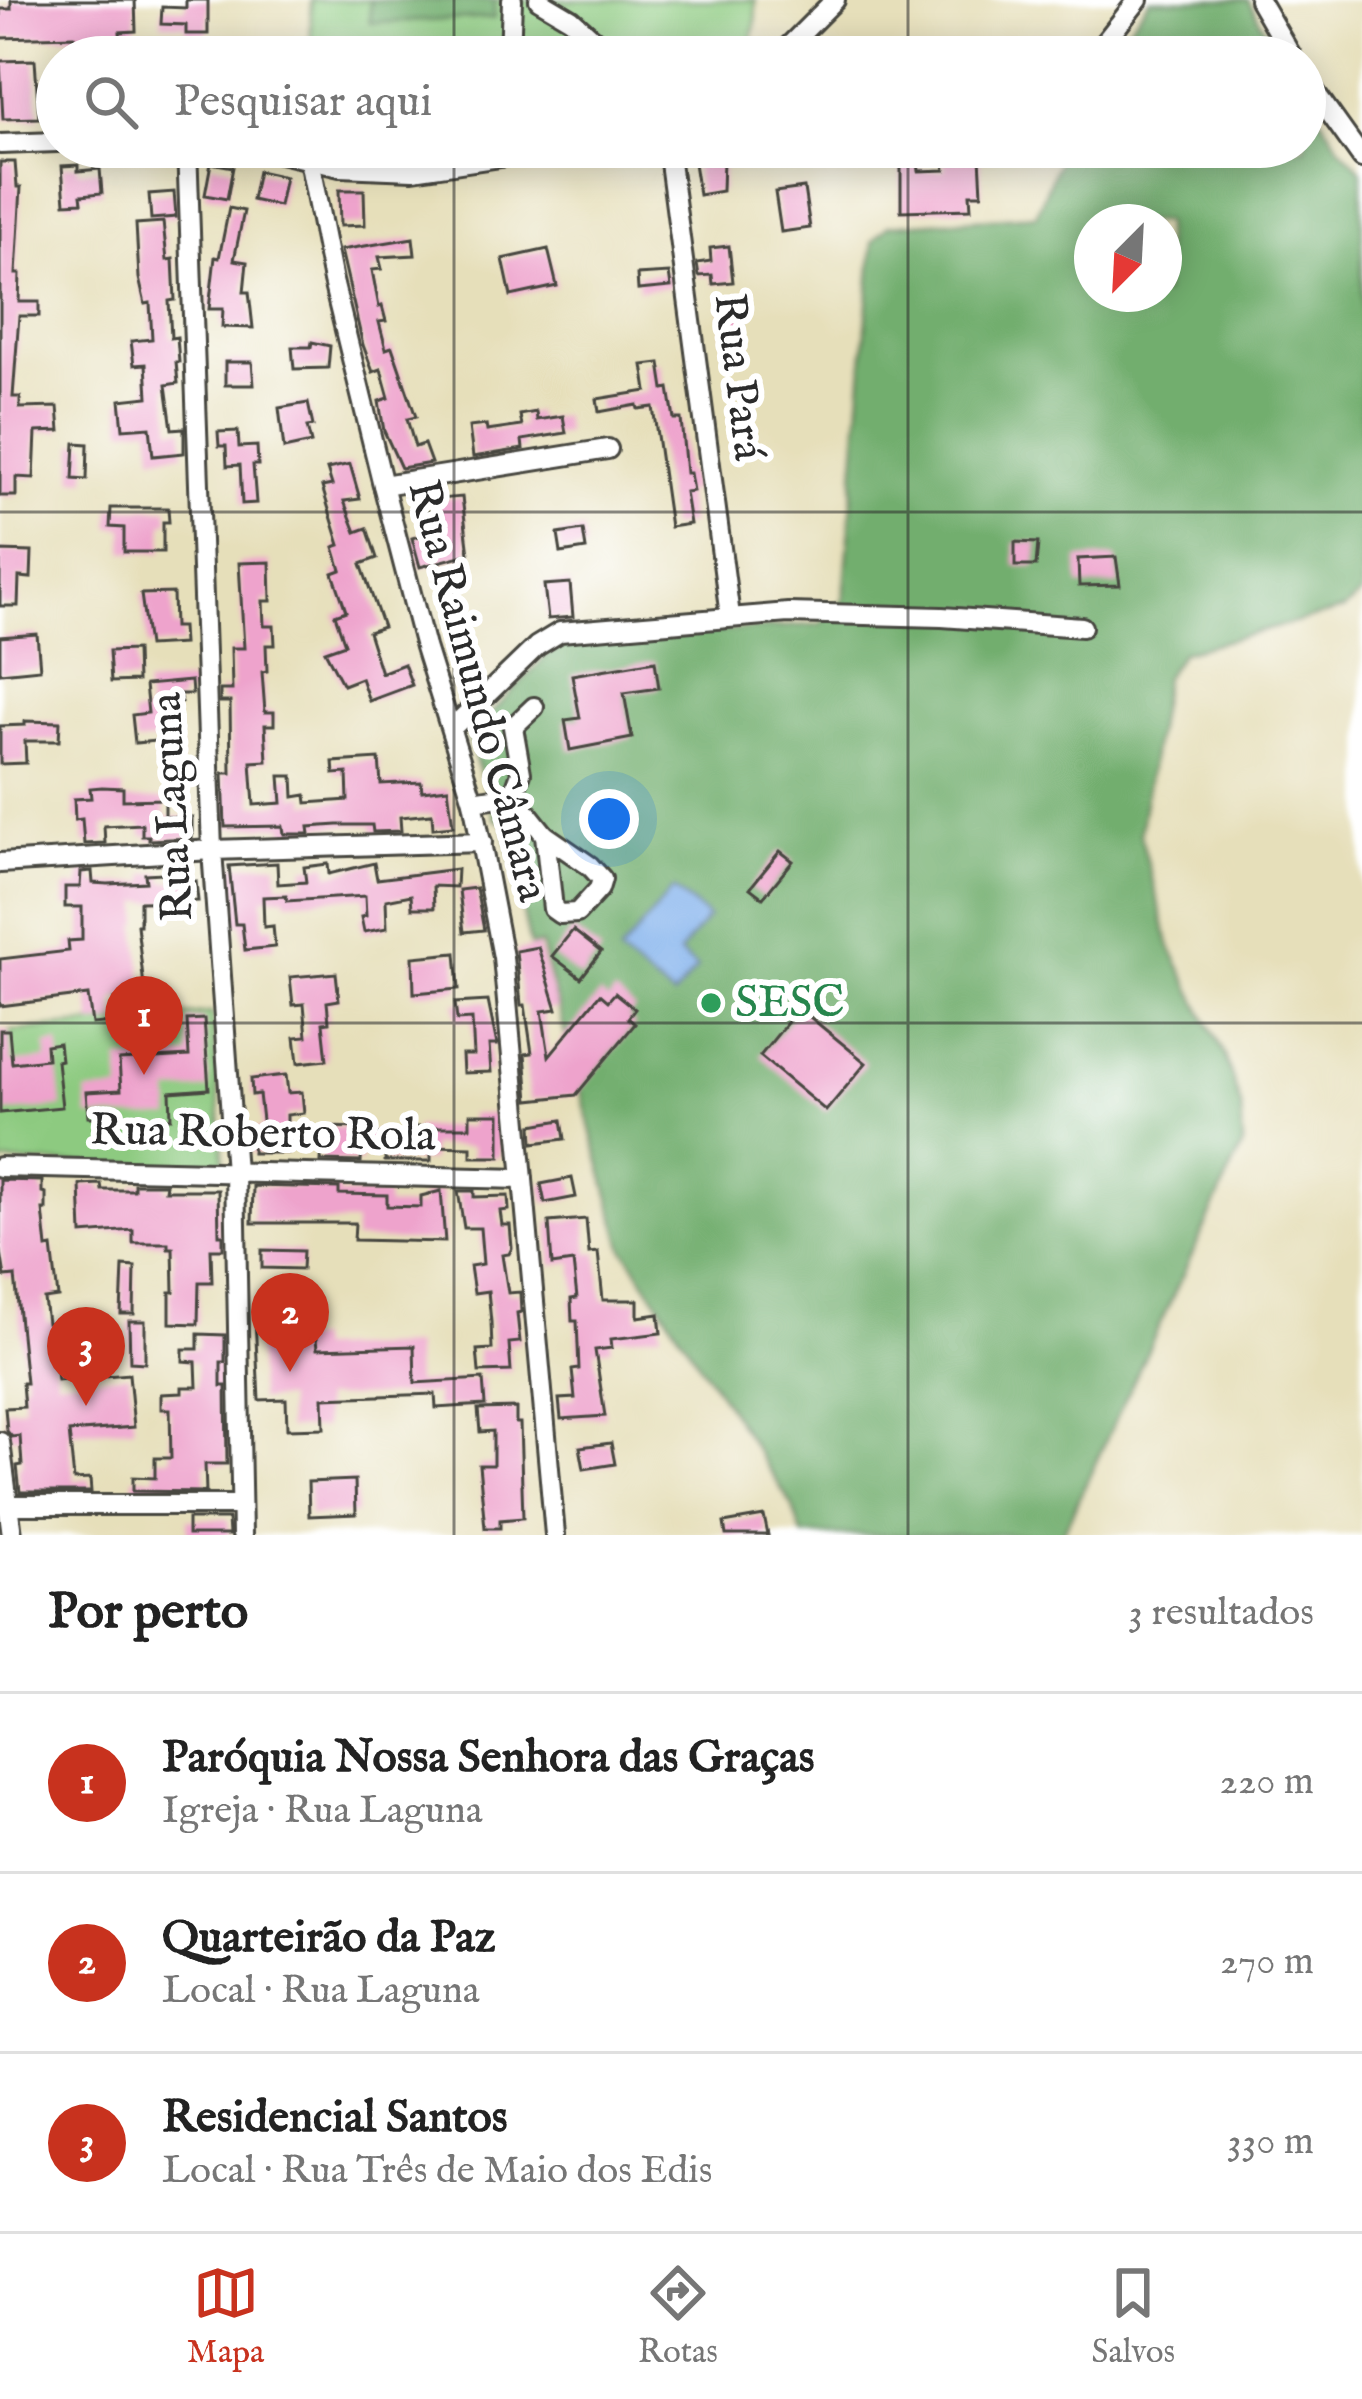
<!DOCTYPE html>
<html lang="pt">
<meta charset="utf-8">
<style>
body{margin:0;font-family:"IM FELL English",serif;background:#f6f6f6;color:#222}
.compass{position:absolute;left:1074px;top:204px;width:108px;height:108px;border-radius:50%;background:#fff;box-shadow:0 6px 30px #0003;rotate:204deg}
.you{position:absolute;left:609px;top:819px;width:42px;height:42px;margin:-30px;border:9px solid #fff;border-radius:50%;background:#1a73e8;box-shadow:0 0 0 18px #1a73e833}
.badge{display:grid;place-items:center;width:78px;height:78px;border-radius:50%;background:#c8321e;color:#fff;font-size:39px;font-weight:700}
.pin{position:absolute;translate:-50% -99px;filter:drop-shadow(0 3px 6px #0008)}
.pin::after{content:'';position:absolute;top:63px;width:42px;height:36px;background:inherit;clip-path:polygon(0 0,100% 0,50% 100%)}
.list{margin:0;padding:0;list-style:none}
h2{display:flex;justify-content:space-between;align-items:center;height:156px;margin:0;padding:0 48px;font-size:51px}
h2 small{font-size:39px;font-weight:400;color:#767676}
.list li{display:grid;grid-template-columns:78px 1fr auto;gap:36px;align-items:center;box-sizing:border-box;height:180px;padding:0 48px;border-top:3px solid #e0e0e0}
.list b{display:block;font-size:45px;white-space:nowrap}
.list p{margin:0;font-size:39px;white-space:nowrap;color:#767676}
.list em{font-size:39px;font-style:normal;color:#767676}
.icon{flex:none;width:66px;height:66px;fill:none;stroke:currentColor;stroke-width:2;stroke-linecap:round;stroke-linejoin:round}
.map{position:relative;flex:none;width:1362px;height:1535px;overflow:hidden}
.search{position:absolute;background:#fff;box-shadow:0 6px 30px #0003;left:36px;right:36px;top:36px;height:132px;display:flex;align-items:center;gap:30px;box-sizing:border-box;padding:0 42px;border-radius:66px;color:#767676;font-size:45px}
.sheet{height:696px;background:#fff}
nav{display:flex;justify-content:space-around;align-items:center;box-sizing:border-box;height:168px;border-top:3px solid #e0e0e0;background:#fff;font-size:33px;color:#767676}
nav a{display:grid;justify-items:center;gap:6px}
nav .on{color:#c8321e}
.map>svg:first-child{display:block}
</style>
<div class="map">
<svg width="1362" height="1535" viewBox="0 0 1362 1535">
<rect width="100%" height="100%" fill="#fff"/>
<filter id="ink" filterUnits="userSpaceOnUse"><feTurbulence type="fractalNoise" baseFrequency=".00833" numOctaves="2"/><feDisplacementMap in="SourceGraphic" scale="24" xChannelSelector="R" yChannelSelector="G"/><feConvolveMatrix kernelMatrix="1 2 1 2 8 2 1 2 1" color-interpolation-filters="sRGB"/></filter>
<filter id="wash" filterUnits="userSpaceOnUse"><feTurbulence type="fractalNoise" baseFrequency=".004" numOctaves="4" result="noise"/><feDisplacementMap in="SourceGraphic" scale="48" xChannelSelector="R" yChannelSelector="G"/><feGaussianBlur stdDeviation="2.7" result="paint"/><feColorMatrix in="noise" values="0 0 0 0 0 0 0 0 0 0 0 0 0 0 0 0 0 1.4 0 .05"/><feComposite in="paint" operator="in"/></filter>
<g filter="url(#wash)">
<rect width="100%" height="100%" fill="#e6dfba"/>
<g fill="#8dca80" stroke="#5c7a56" stroke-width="3">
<polygon points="311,0 370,0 370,22 493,18 494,0 755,0 756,20 748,57 311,57"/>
<path d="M 310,147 L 536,147 C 459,158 386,168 310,154 Z"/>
<polygon points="212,1013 224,1168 0,1162 0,1032"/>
</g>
<g fill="#72ae6e" stroke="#4e6c4c" stroke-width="3" fill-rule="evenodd">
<polygon points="370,0 494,0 494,18 370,23"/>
<polygon points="1150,0 1248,0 1281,57 1106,57"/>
<path d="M 1305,94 L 1341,148 L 1362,171 L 1362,593 L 1344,610 L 1182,652 L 1164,677 L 1140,834 L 1170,947 L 1225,1056 L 1241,1106 L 1243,1145 L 1062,1535 L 802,1535 L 792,1505 L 623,1247 L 541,945 L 530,946 L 504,822 L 495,819 L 468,737 L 548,654 L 571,642 L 821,624 L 844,599 L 873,241 L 889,225 L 1036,215 L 1064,147 L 1305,147 ZM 1092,222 L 1164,222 L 1164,294 L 1092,294 Z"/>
</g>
<polygon fill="#81b1ec" stroke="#566e8c" stroke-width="3" points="673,889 708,917 679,953 697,968 673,997 619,954"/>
<g id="blocks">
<g fill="#eea3cc">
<polygon points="11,0 135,0 136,31 120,32 121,43 75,44 74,36 0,38 0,9 11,9"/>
<polygon points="186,0 208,0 208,34 186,34 186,25 161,24 162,7 186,8"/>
<polygon points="35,60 39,118 3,119 0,61"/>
<polygon points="917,153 919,171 945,170 944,161 980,157 982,194 970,194 971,209 901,211 901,154"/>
<polygon points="723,159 722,191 699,195 694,163"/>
<polygon points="0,162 15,162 17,187 21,187 16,274 20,274 19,302 39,302 39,316 19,316 13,397 20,397 20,408 58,407 60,431 36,432 34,478 16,477 16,496 0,496"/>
<polygon points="211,163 233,167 227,199 205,195"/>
<polygon points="78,165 78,171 100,169 102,193 81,195 82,202 65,203 62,166"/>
<polygon points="258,171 285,177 279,206 252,200"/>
<polygon points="804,188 810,228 781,232 775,192"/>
<polygon points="339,190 364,190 365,225 340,226"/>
<polygon points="174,192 176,217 151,219 149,194"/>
<polygon points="229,208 244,211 234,260 247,262 244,292 249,292 253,328 222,327 223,309 209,309 215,257 219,258"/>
<polygon points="163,222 167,260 173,259 175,300 169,301 171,338 177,337 179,362 176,362 178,383 166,385 172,429 184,428 184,453 153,456 150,427 123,429 120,400 148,397 146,364 134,365 131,341 152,339 150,303 145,304 139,278 136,224"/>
<polygon points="413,238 415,255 379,257 382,269 372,270 379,307 382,306 386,321 379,322 386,349 392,347 416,417 407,419 415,447 424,444 431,463 401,468 384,431 379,401 389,398 381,369 373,372 363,345 341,250"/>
<polygon points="729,246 733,282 713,284 712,275 699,276 697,263 711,261 710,248"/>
<polygon points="548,249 557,286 511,296 503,259"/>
<polygon points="669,273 671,287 638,290 637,275"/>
<polygon points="742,300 745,341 726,343 722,303"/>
<polygon points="312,342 330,346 328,368 294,369 292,347 311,347"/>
<polygon points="225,362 252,362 254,385 225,385"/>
<polygon points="660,363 664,389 669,388 674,419 681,419 686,473 690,473 693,491 685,492 690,524 670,527 653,407 638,409 637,405 599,412 597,399 647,391 643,365"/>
<polygon points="308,403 313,426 307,427 311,443 284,449 279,408"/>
<polygon points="536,412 537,420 563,416 566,433 522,440 523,449 473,457 469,427 486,425 487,431 522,426 520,415"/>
<polygon points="238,431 239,447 257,446 258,465 253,465 256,503 242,504 240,465 227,466 226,446 219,446 218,432"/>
<polygon points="75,443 88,444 87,480 73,479"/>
<polygon points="350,464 360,499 344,501 356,532 367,528 377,558 361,564 383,627 368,632 381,673 404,664 412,685 369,701 361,678 343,685 325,651 345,644 335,615 346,611 333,573 341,570 334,547 340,545 322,487 332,485 327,469"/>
<polygon points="462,497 469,554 420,567 412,538 440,530 437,499"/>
<polygon points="111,508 168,508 169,522 163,522 163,552 124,552 124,528 110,527"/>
<polygon points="583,530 586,549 561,553 558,534"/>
<polygon points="1015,542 1038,543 1036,566 1015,566"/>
<polygon points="0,551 32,552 31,578 19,577 18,606 0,606"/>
<polygon points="1116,557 1120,585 1079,586 1078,559"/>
<polygon points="270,562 271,601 263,601 264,626 274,626 275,645 266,645 267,671 262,672 265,712 274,712 274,725 265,725 267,761 251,762 254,805 282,803 280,776 293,776 294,797 306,795 307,803 348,800 347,773 334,774 333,762 379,759 381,784 421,782 422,791 448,788 453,826 433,828 432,814 400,817 401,831 373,832 372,825 338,825 309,827 310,834 284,834 283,826 225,827 223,773 231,773 230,702 220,702 220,690 232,690 231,648 244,648 239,563"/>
<polygon points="570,583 573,617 548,619 544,585"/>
<polygon points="173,593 174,627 182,627 183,644 148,646 141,594"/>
<polygon points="37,634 40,669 0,673 0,637"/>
<polygon points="136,650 137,681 111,682 109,651"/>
<polygon points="655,661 659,688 624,693 632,738 570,750 565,720 580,718 572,675"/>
<polygon points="191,681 192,694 180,694 181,702 172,703 176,739 135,743 132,715 148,713 145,685"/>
<polygon points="25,721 60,722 59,741 25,741 26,763 0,764 0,726 25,725"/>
<polygon points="166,742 179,742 180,779 167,780"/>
<polygon points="102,787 123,788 123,800 165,799 165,817 192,817 192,838 149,840 149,836 142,836 142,824 104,826 105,843 84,844 82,819 75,820 74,799 91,798 90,788"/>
<polygon points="780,851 793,861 763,898 750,888"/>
<polygon points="277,863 278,884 306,882 304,867 328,864 329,874 374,863 377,879 457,869 456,887 433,886 434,908 412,908 411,895 386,900 387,928 364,932 361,917 366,916 365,896 287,901 286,896 263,897 264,927 273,926 275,947 245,950 242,924 235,924 229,866"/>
<polygon points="92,871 93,883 108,884 146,882 145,874 163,873 163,882 196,881 198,901 140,902 140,925 137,925 145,995 114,999 116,1022 92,1024 88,995 0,1006 0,959 69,951 68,941 82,940 82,907 65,907 65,887 80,887 81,872"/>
<polygon points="476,888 484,930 464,932 459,890"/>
<polygon points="573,930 601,952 581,978 552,956"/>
<polygon points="538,947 557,1009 542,1011 549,1056 600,994 608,1001 615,993 635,1009 628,1018 635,1024 576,1095 529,1100 525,1054 532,1053 525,1005 521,1005 516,951"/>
<polygon points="456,953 459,989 414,993 413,957"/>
<polygon points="336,973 339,1000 327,1002 329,1022 323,1023 327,1060 298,1063 295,1037 307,1036 304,1004 293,1005 290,977"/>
<polygon points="488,1001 497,1045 489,1045 491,1072 463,1073 462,1055 474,1055 472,1019 457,1020 455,1003"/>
<polygon points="799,1008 866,1063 826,1111 760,1056"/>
<polygon points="204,1019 209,1089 170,1092 171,1118 88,1117 86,1092 121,1090 119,1060 189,1056 187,1020"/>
<polygon points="0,1030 9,1030 12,1063 47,1059 46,1045 59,1043 61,1060 57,1061 62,1107 0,1113"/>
<polygon points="286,1075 288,1093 302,1092 304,1113 287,1115 287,1153 252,1153 253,1129 263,1129 259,1094 252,1095 251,1079"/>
<polygon points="470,1114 500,1114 500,1157 471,1157 471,1147 431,1146 431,1161 385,1161 386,1140 414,1141 415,1127 470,1127"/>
<polygon points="562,1120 565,1139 533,1143 532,1125"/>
<polygon points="323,1127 364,1128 363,1132 384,1134 383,1149 362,1148 361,1162 321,1161"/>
<polygon points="572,1178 576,1197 545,1203 541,1184"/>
<polygon points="0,1180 42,1181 42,1192 46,1193 46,1210 43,1210 47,1248 52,1247 58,1297 44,1299 47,1323 57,1322 59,1346 53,1347 57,1380 129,1374 134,1427 69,1432 74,1480 90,1479 91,1492 20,1492 17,1466 22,1465 20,1436 12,1437 7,1431 5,1408 24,1407 22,1383 26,1383 15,1276 5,1277 0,1245"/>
<polygon points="101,1184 102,1190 134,1190 134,1184 166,1184 165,1190 218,1190 219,1235 223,1235 223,1249 211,1249 212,1282 199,1282 198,1324 170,1323 170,1292 174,1292 173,1248 168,1248 168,1243 133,1243 133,1230 82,1234 80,1185"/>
<polygon points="253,1186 339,1188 339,1194 387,1195 387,1206 421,1207 421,1196 441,1191 445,1242 354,1240 355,1223 252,1223"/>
<polygon points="458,1191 474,1191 474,1197 508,1196 509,1210 500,1211 502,1225 510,1225 512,1248 509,1254 502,1255 508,1293 520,1292 521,1312 517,1313 520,1342 509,1343 511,1371 479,1372 477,1350 492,1349 491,1322 488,1291 474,1293 470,1266 483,1264 480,1228 464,1228"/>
<polygon points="586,1219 589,1253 598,1252 603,1300 638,1300 638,1317 659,1314 661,1333 611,1339 612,1348 595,1350 605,1416 561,1419 559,1399 575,1398 572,1370 579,1369 577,1321 572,1321 571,1299 577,1298 573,1262 552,1265 549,1222"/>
<polygon points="262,1250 303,1251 302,1269 262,1268"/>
<polygon points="123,1266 135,1267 134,1314 121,1314"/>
<polygon points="290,1317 291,1340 316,1339 317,1349 414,1346 415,1383 483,1379 485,1405 436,1408 435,1394 323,1398 324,1428 287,1429 286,1399 259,1400 255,1318"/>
<polygon points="129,1321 145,1321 145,1363 130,1362"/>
<polygon points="198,1334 225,1335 225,1362 221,1362 221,1386 226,1386 227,1464 205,1464 206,1492 133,1491 133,1477 155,1478 155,1458 171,1458 170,1409 161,1409 161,1394 182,1393 182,1387 197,1387 196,1362 183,1361 183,1349 198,1349"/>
<polygon points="516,1408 516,1423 520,1423 523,1518 500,1520 500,1528 485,1528 479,1465 493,1465 493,1431 480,1432 478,1409"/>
<polygon points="611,1443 615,1464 584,1469 580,1447"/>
<polygon points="355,1480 356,1514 309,1516 308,1482"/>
<polygon points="764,1516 768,1535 726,1535 724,1523"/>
<polygon points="188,1519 228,1519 229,1535 188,1535"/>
</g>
</g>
</g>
<g filter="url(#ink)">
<use href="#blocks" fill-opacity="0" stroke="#474640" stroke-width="3"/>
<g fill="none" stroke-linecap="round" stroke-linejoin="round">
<g stroke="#474640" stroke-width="24">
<g id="minor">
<polyline points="539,0 571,19 613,57"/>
<polyline points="1259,0 1292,57"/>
<polyline points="510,57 512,0"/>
<polyline points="778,57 835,0"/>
<polyline points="1093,57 1138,0"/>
<polyline points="1305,78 1362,158"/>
<polyline points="0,144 57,142"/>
<polyline points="187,147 212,850 235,1172 242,1535"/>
<polyline points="255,147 340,167 413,170 568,147"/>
<polyline points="668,147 730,616"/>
<polyline points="929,147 950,148"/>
<polyline points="309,160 333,281 383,485 425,647 473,801 503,957 555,1535"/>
<polyline points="383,485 608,449"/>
<polyline points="452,728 537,646 560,632 788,613 942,617 1082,627"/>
<polyline points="513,795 521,773 513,727 534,707"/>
<polyline points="473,801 513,795 545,835"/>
<polygon points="545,835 590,866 602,879 599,889 577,913 560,914 553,909"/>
<polyline points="0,863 212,850 482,842"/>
<polyline points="0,1167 523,1179"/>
<polyline points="0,1442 12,1535"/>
<polyline points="8,1505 241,1505"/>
</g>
</g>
<use href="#minor" stroke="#fff" stroke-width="18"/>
</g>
</g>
<path fill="none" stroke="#2b2b2b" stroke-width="3" stroke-opacity="0.55" d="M 454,0 L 454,57M 908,0 L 908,57M 454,147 L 454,1535M 908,147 L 908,1535M 0,512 L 1362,512M 0,1023 L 1362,1023"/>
<circle fill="#2e9e5b" stroke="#fff" stroke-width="4.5" cx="711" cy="1003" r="12"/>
<g text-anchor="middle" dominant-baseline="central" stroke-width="12" stroke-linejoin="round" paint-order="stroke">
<g font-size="45" fill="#2b2b2b" stroke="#fff">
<text transform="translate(738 377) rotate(83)">Rua Pará</text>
<text transform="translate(477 691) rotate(75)">Rua Raimundo Câmara</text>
<text transform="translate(173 807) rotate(-93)">Rua Laguna</text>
<text transform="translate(263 1134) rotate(1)">Rua Roberto Rola</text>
</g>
<g font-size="45" fill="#27864d" stroke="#fff" text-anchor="start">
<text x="735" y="1003">SESC</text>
</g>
</g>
</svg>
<svg class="compass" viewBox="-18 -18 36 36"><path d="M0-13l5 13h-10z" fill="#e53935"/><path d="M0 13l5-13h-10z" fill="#767676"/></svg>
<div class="you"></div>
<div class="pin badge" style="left:144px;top:1075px">1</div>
<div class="pin badge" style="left:290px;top:1372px">2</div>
<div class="pin badge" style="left:86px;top:1406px">3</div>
<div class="search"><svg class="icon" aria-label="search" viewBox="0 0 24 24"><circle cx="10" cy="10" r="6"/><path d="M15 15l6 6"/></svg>Pesquisar aqui</div>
</div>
<section class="sheet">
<h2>Por perto<small>3 resultados</small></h2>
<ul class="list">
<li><span class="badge">1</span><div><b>Paróquia Nossa Senhora das Graças</b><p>Igreja · Rua Laguna</p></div><em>220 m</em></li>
<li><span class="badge">2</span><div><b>Quarteirão da Paz</b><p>Local · Rua Laguna</p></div><em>270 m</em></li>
<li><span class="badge">3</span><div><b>Residencial Santos</b><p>Local · Rua Três de Maio dos Edis</p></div><em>330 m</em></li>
</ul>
</section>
<nav>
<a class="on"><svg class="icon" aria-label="map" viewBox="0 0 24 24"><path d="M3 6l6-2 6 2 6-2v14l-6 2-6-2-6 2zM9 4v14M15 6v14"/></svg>Mapa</a>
<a><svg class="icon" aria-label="directions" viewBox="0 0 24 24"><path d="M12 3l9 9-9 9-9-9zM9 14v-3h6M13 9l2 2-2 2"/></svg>Rotas</a>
<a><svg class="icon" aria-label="saved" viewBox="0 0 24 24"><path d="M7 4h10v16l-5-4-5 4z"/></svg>Salvos</a>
</nav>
